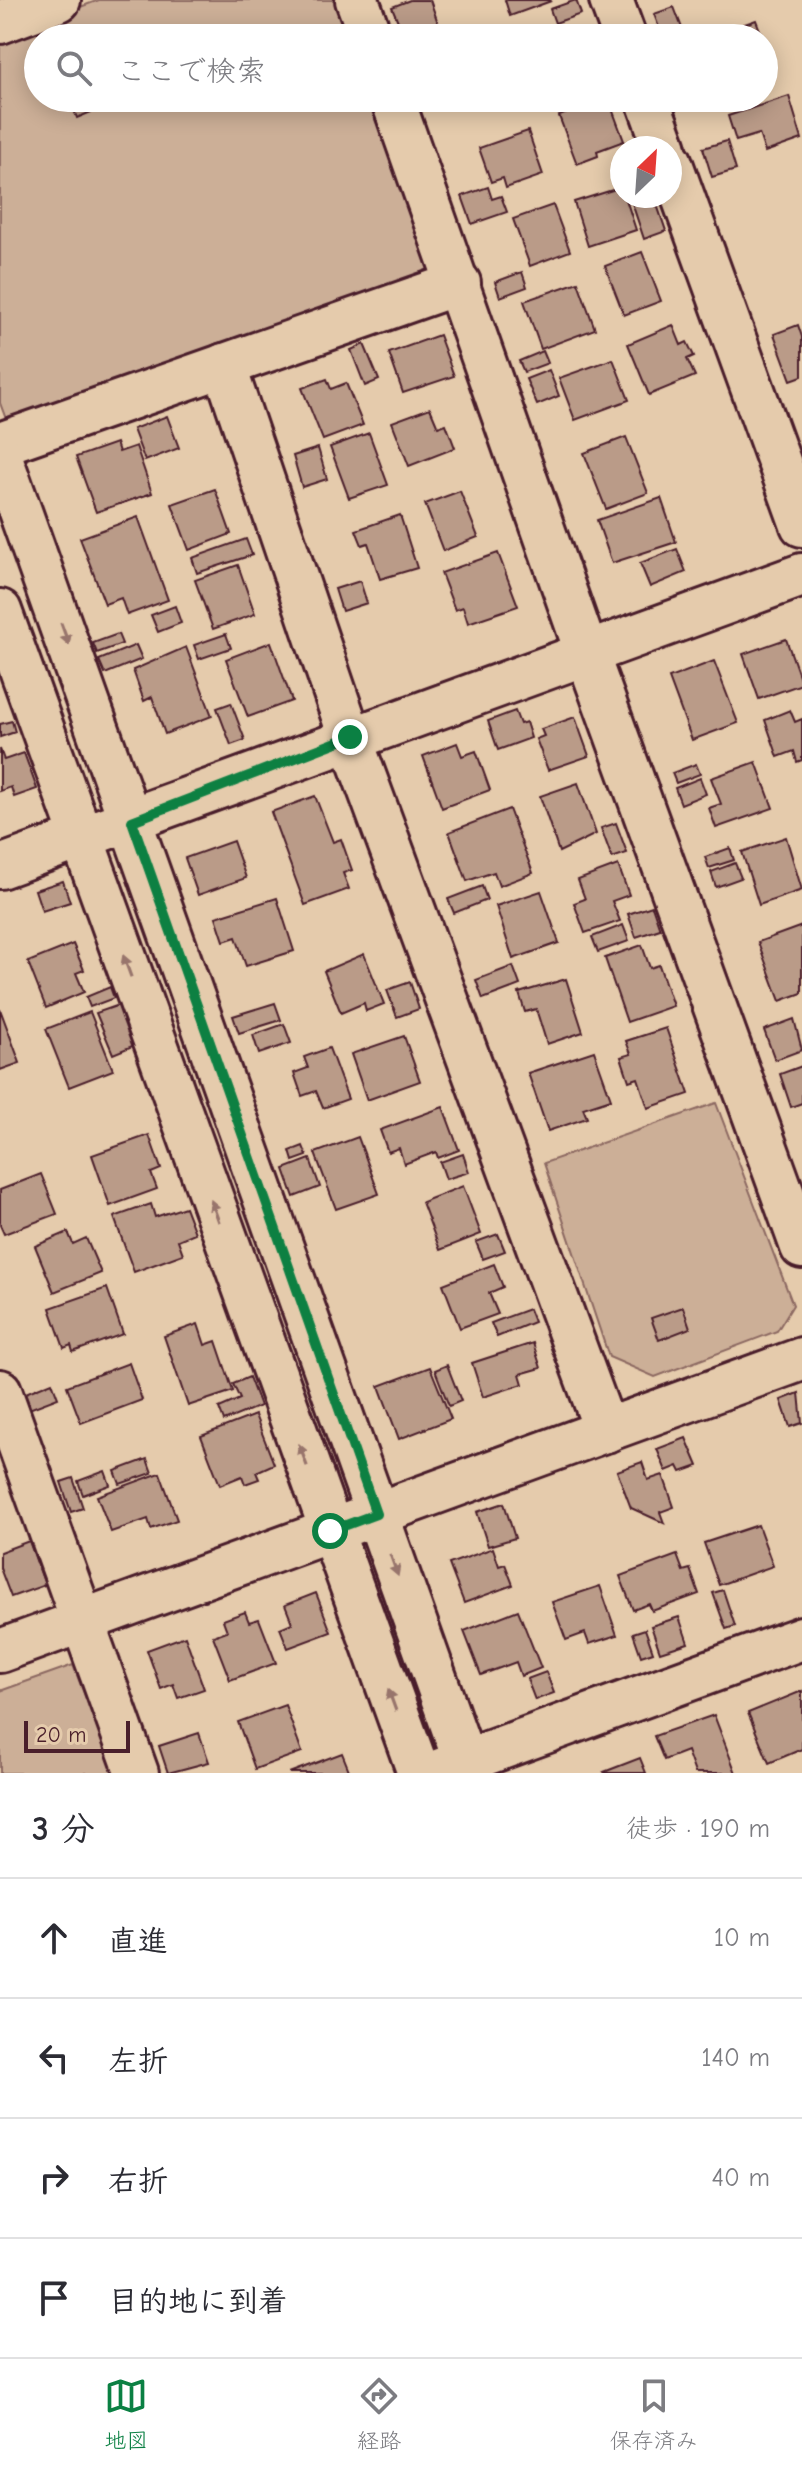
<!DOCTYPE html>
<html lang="ja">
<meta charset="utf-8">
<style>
body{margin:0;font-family:"Comic Neue","Klee One",sans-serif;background:#f7f7f7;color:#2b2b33}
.compass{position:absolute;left:610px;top:136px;width:72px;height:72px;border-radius:50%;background:#fff;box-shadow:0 4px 20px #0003;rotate:25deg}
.scale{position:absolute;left:24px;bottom:20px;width:106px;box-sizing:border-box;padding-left:8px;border:4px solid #4a1f2b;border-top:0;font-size:22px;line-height:28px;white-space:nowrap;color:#4a1f2b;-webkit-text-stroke:6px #e5cbac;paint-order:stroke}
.stop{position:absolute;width:24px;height:24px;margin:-18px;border:6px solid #0b8043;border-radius:50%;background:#fff}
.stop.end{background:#0b8043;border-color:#fff;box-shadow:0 2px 8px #0008}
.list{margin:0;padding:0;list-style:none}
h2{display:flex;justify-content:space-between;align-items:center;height:104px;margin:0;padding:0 32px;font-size:34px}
h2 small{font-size:26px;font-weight:400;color:#7c7c81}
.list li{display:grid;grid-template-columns:52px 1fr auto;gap:24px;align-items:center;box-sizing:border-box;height:120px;padding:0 32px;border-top:2px solid #e1e1e2}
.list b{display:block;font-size:30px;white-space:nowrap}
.list em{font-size:26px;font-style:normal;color:#7c7c81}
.icon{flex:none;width:44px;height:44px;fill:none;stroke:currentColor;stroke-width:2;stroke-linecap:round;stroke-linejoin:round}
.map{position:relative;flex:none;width:802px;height:1773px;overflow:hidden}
.search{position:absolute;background:#fff;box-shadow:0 4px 20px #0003;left:24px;right:24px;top:24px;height:88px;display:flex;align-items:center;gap:20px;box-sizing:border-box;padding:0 28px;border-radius:44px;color:#7c7c81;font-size:30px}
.sheet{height:584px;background:#fff}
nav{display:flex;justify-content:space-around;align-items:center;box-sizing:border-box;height:112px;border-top:2px solid #e1e1e2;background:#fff;font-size:22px;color:#7c7c81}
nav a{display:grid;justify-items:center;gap:4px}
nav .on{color:#0b8043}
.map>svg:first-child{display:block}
</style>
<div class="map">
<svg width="802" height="1773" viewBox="0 0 802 1773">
<rect width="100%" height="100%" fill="#e5cbac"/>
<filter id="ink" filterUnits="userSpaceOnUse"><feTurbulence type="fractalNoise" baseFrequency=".0125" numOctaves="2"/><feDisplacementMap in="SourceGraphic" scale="16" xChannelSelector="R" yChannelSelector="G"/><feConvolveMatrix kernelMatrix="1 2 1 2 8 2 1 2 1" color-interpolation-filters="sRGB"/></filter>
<g filter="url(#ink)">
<g fill="#ccaf97" stroke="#8b6761" stroke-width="2">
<polygon points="99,0 342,0 356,38 38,38 38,98 378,98 443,275 9,427 0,403 0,37"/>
<polygon points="716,1103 793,1305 777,1331 655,1377 609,1357 544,1163"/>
<polygon points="73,1665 115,1773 0,1773 0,1691"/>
</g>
<g fill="#ba9b88" stroke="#4a1f2b" stroke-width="2">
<polygon points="410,0 430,0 438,23 404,36 392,7"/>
<polygon points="505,0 550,0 551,1 510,16"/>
<polygon points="576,0 581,14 555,23 550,9"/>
<polygon points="674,7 685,36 663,38 654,14"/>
<polygon points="756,20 763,38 705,38"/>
<polygon points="485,26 489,38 449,38"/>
<polygon points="764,42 772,64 764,67"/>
<polygon points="789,96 802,139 765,152 759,134 736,141 728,116"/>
<polygon points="57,98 106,98 108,105 77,118 72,105 61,109"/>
<polygon points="608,98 624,141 597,151 598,156 577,164 559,116"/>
<polygon points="528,131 543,175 506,188 503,178 491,182 479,148"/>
<polygon points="727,141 736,170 712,177 703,148"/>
<polygon points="488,187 492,199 501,196 507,212 472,224 462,196"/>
<polygon points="622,187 636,230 588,246 574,202"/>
<polygon points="641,196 654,196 666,231 644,239 631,200"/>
<polygon points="553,205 570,251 530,266 513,219"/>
<polygon points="642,252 661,301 624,315 605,266"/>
<polygon points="522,272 527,287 500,297 495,282"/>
<polygon points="578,282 595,329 541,349 524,301"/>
<polygon points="673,325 681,345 687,342 694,356 687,359 695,376 649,395 628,344"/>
<polygon points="798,325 802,337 802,376 791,380 774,334"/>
<polygon points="439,335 454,376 403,393 389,353"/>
<polygon points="364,344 379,380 365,386 351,350"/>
<polygon points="543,351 548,363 524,372 519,361"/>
<polygon points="613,359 629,400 575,420 559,378"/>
<polygon points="549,370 559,396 537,405 526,379"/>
<polygon points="327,379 331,389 346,383 363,425 323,440 302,388"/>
<polygon points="430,408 438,427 446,424 455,448 409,466 392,422"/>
<polygon points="167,416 179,448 145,461 133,429"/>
<polygon points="369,433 388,485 349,498 330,447"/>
<polygon points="626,437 648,493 606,509 584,453"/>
<polygon points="116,443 119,452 136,446 152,493 96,512 76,457"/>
<polygon points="318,448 327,479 302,487 293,456"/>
<polygon points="215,489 231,534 189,550 172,504"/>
<polygon points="460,491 478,537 443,551 425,504"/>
<polygon points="661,498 676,542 612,563 597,520"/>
<polygon points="400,515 417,568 380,579 368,543 362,545 356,530"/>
<polygon points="138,517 168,600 127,615 121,598 105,604 80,538"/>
<polygon points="246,539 252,555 197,573 192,558"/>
<polygon points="677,549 686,572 650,587 640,563"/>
<polygon points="498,553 518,606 468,623 463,607 455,610 441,573"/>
<polygon points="238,565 255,614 213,629 195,580"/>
<polygon points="360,581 367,603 342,611 335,589"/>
<polygon points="175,606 181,623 158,632 151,615"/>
<polygon points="118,634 122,644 97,653 93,643"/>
<polygon points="226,634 231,648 199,659 194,645"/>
<polygon points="786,639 802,684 759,699 743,654"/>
<polygon points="271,642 292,701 248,717 226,659"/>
<polygon points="136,645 142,659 105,674 99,660"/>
<polygon points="186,647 212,716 165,734 152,697 144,701 133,670"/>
<polygon points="714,661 738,723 692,740 669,678"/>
<polygon points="231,703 245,740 231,745 217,708"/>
<polygon points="790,710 795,722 802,719 802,760 797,762 794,751 778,757 765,720"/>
<polygon points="515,711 520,724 526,722 531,738 498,750 488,721"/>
<polygon points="575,717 589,756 548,770 536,739 544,736 541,729"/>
<polygon points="12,721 15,732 0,737 0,724"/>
<polygon points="457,743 462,756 476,751 490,790 442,808 423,756"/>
<polygon points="0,749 4,760 24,753 37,789 14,797 11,787 0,791"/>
<polygon points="756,762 773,808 716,828 709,808 721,804 711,778"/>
<polygon points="696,764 700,774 676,783 672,773"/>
<polygon points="700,778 706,794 681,804 675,788"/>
<polygon points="578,783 596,834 559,852 540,796"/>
<polygon points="315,796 333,842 341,839 352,870 343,873 349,889 305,905 271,812"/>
<polygon points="509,809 533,873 499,886 494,872 467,881 449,832"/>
<polygon points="616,823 627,853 612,858 601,828"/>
<polygon points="786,837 802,890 759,905 742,852"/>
<polygon points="233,841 246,878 198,895 185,858"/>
<polygon points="730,848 734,860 709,868 705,857"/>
<polygon points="735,863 741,878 716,887 711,872"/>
<polygon points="618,865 629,895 612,901 620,921 585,933 574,903 585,899 578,880"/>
<polygon points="63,881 70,902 42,911 35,890"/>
<polygon points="482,886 487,900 454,913 448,899"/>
<polygon points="541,891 559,943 513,959 496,906"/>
<polygon points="277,898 294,951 246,966 236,937 224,941 216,917"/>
<polygon points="652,906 660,929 636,937 628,914"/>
<polygon points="623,925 629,941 598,952 592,937"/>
<polygon points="802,926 802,993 780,1001 758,942"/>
<polygon points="73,944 84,970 76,973 84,992 46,1008 28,962"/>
<polygon points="642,945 650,968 659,965 673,1006 627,1022 605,958"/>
<polygon points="364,954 384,1004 366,1011 364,1003 341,1013 324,971"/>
<polygon points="513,966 520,985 483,999 476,980"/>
<polygon points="566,979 583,1032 547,1044 536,1009 525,1012 519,993"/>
<polygon points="410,982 419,1009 397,1017 387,990"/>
<polygon points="110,987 114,998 90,1007 86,997"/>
<polygon points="275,1003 281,1020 239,1033 233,1016"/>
<polygon points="119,1005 135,1045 113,1054 96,1013"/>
<polygon points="0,1009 20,1063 0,1070"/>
<polygon points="90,1012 113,1070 69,1087 46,1029"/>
<polygon points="794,1019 802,1050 775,1060 764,1030"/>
<polygon points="284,1024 291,1043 259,1054 253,1035"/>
<polygon points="666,1028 689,1094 648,1108 638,1078 629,1081 621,1057 631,1054 626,1041"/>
<polygon points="404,1036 420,1081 367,1100 351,1054"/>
<polygon points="329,1048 348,1099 323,1108 316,1091 302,1096 294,1073 308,1068 304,1057"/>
<polygon points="594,1051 611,1099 583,1108 587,1118 548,1131 528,1073"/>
<polygon points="802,1066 802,1103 791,1107 780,1074"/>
<polygon points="443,1107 459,1150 438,1158 436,1152 404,1164 399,1148 388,1152 380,1130"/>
<polygon points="149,1135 161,1169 151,1173 157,1189 110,1206 92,1155"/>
<polygon points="358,1137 379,1194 336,1209 315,1153"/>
<polygon points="303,1146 307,1156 293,1161 290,1151"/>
<polygon points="463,1154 469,1172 446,1179 440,1162"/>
<polygon points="310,1159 320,1187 294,1197 284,1169"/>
<polygon points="41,1174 57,1214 4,1234 0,1225 0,1190"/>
<polygon points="463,1186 481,1234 440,1250 422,1202"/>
<polygon points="151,1204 155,1217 185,1207 195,1233 178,1240 183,1254 134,1272 114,1217"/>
<polygon points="68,1232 73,1244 86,1238 101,1273 54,1292 35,1246"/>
<polygon points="498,1234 505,1251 483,1259 476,1242"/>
<polygon points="494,1264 503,1287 489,1293 498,1314 460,1328 443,1284"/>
<polygon points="107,1288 123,1334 73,1352 71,1345 64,1348 50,1308"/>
<polygon points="683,1307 690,1328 659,1340 651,1318"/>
<polygon points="529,1309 534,1322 497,1337 491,1323"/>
<polygon points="198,1324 205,1345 216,1341 233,1391 188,1406 164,1336"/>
<polygon points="533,1343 541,1368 520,1374 523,1384 483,1397 472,1363"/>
<polygon points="129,1363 142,1400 81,1423 67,1386"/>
<polygon points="447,1365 461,1401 449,1406 435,1370"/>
<polygon points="430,1367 451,1419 399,1439 379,1386"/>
<polygon points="249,1377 260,1406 224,1421 219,1408 240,1399 233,1384"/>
<polygon points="52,1382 58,1398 29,1409 23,1394"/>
<polygon points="799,1393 802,1423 790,1427 781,1400"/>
<polygon points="255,1415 274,1464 256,1472 259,1479 245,1484 242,1476 220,1485 201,1436"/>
<polygon points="686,1438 698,1466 681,1472 678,1466 666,1471 657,1449"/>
<polygon points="147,1459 152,1473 120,1484 115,1471"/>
<polygon points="642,1462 648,1480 663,1475 674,1507 660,1512 664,1523 631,1508 617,1471"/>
<polygon points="105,1471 110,1485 83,1495 78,1481"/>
<polygon points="160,1473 177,1520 151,1529 148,1519 111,1532 97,1496"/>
<polygon points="73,1478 83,1508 71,1512 61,1482"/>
<polygon points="504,1503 515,1538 488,1546 477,1512"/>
<polygon points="758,1525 773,1566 719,1585 704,1543"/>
<polygon points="29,1541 45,1585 11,1597 0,1568 0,1552"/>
<polygon points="493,1548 499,1566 505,1564 513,1585 464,1603 449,1564"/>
<polygon points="677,1555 683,1571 690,1569 699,1594 652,1611 649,1604 633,1610 620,1576"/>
<polygon points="600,1586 617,1635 589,1644 585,1633 566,1640 552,1602"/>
<polygon points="723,1590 735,1626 726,1629 713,1593"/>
<polygon points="316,1593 331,1632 288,1648 280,1628 292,1623 285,1605"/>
<polygon points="518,1610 541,1668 521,1676 516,1662 481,1675 464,1631"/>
<polygon points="245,1612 249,1622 259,1619 276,1663 230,1680 213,1636 227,1631 223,1620"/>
<polygon points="679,1617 688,1643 660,1652 651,1626"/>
<polygon points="645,1629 653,1652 641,1656 633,1633"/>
<polygon points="185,1636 204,1689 178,1698 173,1684 161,1689 147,1650"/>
<polygon points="546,1672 554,1693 535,1700 527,1679"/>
<polygon points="802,1691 802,1749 769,1763 748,1713"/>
<polygon points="285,1705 302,1752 255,1769 238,1722"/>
<polygon points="714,1715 736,1773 695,1773 687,1751 664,1760 654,1736"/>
<polygon points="199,1733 209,1762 168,1773 159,1746"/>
<polygon points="342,1753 350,1773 289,1773"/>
<polygon points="640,1758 646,1773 605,1773 604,1772"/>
</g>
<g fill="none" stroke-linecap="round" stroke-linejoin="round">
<g stroke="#4a1f2b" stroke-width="48">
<g id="minor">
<polyline points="357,0 371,38"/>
<polyline points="611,0 625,38"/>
<polyline points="0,22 59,0"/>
<polyline points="392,98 587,654 802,1247"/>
<polyline points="647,98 665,148"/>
<polyline points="670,161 802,525"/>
<polyline points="224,365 350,737 606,1431"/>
<polyline points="0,444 459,283"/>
<polyline points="0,455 469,1773"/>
<polyline points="0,611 419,1773"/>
<polyline points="0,867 802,575"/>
<polyline points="0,1391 137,1773"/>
<polyline points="0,1651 802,1359"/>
<polyline points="441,1770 802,1638"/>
</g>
</g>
<use href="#minor" stroke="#e5cbac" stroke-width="42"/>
</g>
<defs><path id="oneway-solid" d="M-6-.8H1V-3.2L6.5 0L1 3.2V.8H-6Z" transform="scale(2)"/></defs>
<g fill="#98756c">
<use href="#oneway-solid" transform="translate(65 634) rotate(70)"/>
<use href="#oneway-solid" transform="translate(127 966) rotate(-110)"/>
<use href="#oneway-solid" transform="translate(215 1211) rotate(-110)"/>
<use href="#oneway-solid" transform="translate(303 1455) rotate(-110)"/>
<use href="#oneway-solid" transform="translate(394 1565) rotate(70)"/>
<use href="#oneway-solid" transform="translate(392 1700) rotate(-110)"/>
</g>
</g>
<g fill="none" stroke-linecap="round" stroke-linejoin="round" filter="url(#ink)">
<polyline stroke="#0b8043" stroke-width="10" points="330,1531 376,1514 132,821 350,737"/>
</g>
</svg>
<svg class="compass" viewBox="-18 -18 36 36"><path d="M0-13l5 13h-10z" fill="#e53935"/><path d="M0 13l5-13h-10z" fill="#7c7c81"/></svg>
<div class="scale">20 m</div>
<div class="stop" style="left:330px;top:1531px"></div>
<div class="stop end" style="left:350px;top:737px"></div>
<div class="search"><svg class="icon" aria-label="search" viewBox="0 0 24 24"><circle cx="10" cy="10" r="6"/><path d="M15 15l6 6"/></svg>ここで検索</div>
</div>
<section class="sheet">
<h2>3 分<small>徒歩 · 190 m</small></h2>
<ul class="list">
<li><svg class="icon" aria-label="ahead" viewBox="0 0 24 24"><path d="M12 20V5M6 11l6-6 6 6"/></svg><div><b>直進</b></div><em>10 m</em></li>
<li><svg class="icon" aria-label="left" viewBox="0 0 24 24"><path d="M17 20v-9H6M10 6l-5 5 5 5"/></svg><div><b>左折</b></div><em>140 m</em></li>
<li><svg class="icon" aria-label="right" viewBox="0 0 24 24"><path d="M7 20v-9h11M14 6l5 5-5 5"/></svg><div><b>右折</b></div><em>40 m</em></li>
<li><svg class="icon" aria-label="arrive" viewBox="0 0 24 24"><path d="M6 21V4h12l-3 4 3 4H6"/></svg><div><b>目的地に到着</b></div></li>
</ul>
</section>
<nav>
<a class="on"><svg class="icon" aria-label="map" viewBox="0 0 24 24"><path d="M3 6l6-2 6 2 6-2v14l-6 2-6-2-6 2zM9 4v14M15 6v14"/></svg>地図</a>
<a><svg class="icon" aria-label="directions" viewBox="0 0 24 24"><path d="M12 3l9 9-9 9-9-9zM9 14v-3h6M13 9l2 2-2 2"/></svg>経路</a>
<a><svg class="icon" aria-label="saved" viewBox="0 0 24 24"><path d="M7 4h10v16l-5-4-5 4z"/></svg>保存済み</a>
</nav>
